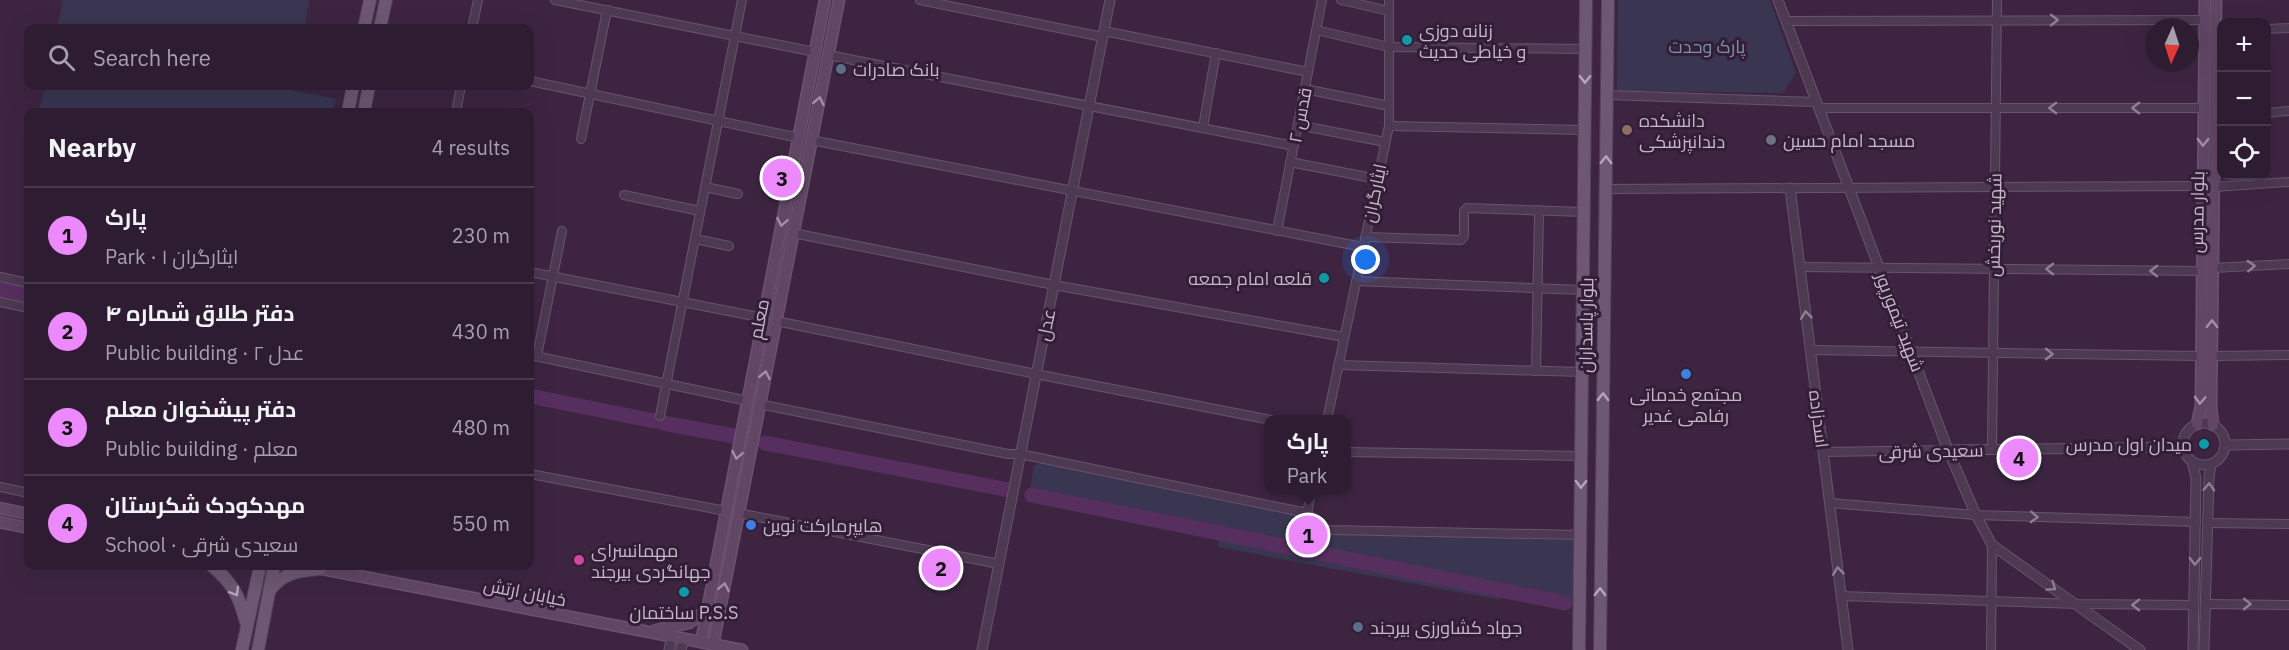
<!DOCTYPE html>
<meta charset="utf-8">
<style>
body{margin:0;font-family:"IBM Plex Sans",Cairo,sans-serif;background:#36253a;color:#f1f3f6}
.controls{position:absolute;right:18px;top:18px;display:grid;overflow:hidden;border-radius:12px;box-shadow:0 6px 24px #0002}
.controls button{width:54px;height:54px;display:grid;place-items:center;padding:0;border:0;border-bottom:2px solid #493a4d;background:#2e1c32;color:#f1f3f6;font:30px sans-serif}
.compass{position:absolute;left:2145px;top:18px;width:54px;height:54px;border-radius:50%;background:#2e1c32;box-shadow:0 6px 24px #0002;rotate:183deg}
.you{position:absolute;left:1366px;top:260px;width:21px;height:21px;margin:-15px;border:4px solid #fff;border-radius:50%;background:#1a73e8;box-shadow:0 0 0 9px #1a73e833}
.badge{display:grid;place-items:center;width:39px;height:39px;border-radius:50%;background:#ec8afd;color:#111;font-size:20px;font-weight:700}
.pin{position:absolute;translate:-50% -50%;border:3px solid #fff;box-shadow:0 2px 6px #0006}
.popup{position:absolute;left:1264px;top:415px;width:87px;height:78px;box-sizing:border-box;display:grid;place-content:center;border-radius:12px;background:#2e1c32;filter:drop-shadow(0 2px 4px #0005);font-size:20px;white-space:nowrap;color:#a7a1ac}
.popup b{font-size:22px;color:#f1f3f6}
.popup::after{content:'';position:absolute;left:50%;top:100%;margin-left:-12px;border:12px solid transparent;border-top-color:#2e1c32}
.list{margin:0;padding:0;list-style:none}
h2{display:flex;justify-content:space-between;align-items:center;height:78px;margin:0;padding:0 24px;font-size:26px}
h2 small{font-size:20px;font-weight:400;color:#a7a1ac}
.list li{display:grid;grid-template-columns:39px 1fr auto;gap:18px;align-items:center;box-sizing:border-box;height:96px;padding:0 24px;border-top:2px solid #493a4d}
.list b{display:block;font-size:22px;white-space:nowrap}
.list p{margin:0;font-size:20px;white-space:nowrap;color:#a7a1ac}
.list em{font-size:20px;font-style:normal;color:#a7a1ac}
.icon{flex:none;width:33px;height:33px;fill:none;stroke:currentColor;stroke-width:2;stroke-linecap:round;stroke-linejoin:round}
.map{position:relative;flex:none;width:2289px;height:650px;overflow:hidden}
.search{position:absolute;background:#2e1c32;box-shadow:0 6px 24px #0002;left:24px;top:24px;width:510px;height:66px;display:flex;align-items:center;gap:15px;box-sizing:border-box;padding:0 21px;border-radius:12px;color:#a7a1ac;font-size:22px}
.panel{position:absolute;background:#2e1c32;box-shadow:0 6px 24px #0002;left:24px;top:108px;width:510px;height:462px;border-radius:12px}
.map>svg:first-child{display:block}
</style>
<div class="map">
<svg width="2289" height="650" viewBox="0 0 2289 650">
<rect width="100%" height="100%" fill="#3d2542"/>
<g fill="#3a3652">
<polygon points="63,0 310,0 304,28 57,28"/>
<polygon points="1618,0 1770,0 1796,73 1783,93 1617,91"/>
<polygon points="45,86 292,86 291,90 336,99 333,112 39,112"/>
<polygon points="1040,463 1298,515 1316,532 1574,540 1574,599 1503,584 1501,600 1218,547 1219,538 1029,496 1034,466"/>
</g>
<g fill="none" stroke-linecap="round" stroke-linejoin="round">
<g stroke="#572f5f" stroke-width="15">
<polyline points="0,290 28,295"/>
<polyline points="530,396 654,421"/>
<polyline points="663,423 734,436"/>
<polyline points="765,443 1009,490"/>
<polyline points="1032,495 1565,603"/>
</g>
<g stroke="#69546c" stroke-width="10">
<g id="minor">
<polyline points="555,0 815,52"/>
<polyline points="920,0 1103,37"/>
<polyline points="1341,0 1389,11"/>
<polyline points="1786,21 2204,20"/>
<polyline points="472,28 478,0"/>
<polyline points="2266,29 2289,28"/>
<polyline points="1316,30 1389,47 1586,49"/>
<polyline points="1104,31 1308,72"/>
<polyline points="828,55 1294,146"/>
<polyline points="530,81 799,138"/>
<polyline points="1305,89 1389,106"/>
<polyline points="1607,95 1816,102"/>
<polyline points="1819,108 2204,108"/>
<polyline points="456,112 461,86"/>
<polyline points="2266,113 2289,111"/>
<polyline points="1298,125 1385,142"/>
<polyline points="1389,126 1585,130"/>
<polyline points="1203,127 1216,53"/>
<polyline points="581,139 607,10"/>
<polyline points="811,140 1363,247"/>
<polyline points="1290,162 1377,179"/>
<polyline points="705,187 738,194"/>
<polyline points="2214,187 2289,182"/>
<polyline points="1605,189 2203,186"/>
<polyline points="624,195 700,211"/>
<polyline points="1277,231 1322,0"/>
<polyline points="793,233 1054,285 1344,337"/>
<polyline points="1365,237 1461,240 1464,236 1464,211 1467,208 1584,212"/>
<polyline points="695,239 729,246"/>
<polyline points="1800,267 2202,271"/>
<polyline points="2213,268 2289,264"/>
<polyline points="530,272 764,318"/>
<polyline points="0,277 28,283"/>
<polyline points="1356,281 1583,290"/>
<polyline points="0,302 28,308"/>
<polyline points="776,321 1036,374 1271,420"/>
<polyline points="1811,350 2201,356"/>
<polyline points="530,355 748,401"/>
<polyline points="537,356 562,231"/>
<polyline points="2212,356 2289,355"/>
<polyline points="1338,365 1582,372"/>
<polyline points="1536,371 1539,210"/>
<polyline points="759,404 1008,454 1020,454 1307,513 1324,528 1330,530 1581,535"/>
<polyline points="660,416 742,0"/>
<polyline points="1327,420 1389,126 1389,0"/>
<polyline points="1992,450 1997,0"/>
<polyline points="1347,452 1581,456"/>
<polyline points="1823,452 1948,450"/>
<polyline points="530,474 726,511"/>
<polyline points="0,487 28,493"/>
<polyline points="1830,503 1976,515 2196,522"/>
<polyline points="738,513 999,564"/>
<polyline points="1307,513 1312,488"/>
<polyline points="2208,523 2289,524"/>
<polyline points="1841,596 2077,604 2194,605"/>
<polyline points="2205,604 2289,605"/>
<polyline points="1991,650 1992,545"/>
</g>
</g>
<g stroke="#69546c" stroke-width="11">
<g id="tertiary">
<polyline points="1778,0 1948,450 1976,515 1992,545 2140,650"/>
<polyline points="1790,188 1848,650"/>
<circle cx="2204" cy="444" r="21"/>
<polyline points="2226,445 2289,444"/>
<polyline points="1948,450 2183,447"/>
<polyline points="2192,462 2196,478 2193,650"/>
<polyline points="669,650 672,637"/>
<polyline points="681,650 684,639"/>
<polyline points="982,650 1110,0"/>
<polyline points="2204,650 2209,478 2211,464"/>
</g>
</g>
<g stroke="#69546c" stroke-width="13">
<g id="secondary">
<polyline points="2197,424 2201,406 2205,0"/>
<polyline points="2213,425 2211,406 2216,0"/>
<polyline points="0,508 28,514"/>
<polyline points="0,522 28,528"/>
<polyline points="312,567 742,650"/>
<polyline points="656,630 689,623 707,610"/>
<polyline points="701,642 825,0"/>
<polyline points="713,645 839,0"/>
</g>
</g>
<g stroke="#544058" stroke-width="14">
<g id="primary">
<polyline points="364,28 370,0"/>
<polyline points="380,28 386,0"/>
<polyline points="348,112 353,86"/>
<polyline points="364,112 369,86"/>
<path d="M 212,566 C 233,583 239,596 246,622"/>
<path d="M 270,590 C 284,572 299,571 320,569"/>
<polyline points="242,650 260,566"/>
<polyline points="258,650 274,566"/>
<polyline points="1579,650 1586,0"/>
<polyline points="1600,650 1608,0"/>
</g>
</g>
<use href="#minor" stroke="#4d3952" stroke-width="8"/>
<use href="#tertiary" stroke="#4d3952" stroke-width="9"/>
<use href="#secondary" stroke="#614765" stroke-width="10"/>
<use href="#primary" stroke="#6d5772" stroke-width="12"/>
</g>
<defs><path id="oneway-chevron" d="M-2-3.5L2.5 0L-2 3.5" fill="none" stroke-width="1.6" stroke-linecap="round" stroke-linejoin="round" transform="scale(1.5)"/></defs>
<g stroke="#917e95">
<use href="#oneway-chevron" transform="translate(2054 20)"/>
<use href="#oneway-chevron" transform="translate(2053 108) rotate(-180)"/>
<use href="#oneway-chevron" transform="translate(2136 108) rotate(-180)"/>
<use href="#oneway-chevron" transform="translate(2251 266) rotate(-3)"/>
<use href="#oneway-chevron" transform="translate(2050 269) rotate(-179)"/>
<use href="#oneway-chevron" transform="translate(2154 271) rotate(-179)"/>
<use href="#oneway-chevron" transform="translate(1806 315) rotate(-97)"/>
<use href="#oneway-chevron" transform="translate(2049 354) rotate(1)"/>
<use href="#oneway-chevron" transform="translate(2209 487) rotate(-87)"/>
<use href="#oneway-chevron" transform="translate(2034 517) rotate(2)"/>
<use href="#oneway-chevron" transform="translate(2195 561) rotate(91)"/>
<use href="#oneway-chevron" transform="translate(1838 571) rotate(-97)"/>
<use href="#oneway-chevron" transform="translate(2052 587) rotate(35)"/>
<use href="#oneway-chevron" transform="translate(2247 604) rotate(1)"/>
<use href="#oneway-chevron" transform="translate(2136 605) rotate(-180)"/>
</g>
<g stroke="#b7a3ba">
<use href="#oneway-chevron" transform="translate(1585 79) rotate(91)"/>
<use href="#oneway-chevron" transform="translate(1606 160) rotate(-89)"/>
<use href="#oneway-chevron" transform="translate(1603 397) rotate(-89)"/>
<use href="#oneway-chevron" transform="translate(1581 484) rotate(91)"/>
<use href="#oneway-chevron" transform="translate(235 592) rotate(58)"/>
<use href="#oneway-chevron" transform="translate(1600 592) rotate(-89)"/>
</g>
<g stroke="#a58fa8">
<use href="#oneway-chevron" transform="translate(819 101) rotate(-79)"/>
<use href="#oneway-chevron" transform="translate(2203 142) rotate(91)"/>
<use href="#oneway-chevron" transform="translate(782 222) rotate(101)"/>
<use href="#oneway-chevron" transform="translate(2212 324) rotate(-89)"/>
<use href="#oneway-chevron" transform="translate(765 375) rotate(-79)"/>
<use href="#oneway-chevron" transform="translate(2200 400) rotate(93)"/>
<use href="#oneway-chevron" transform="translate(737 455) rotate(101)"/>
<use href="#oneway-chevron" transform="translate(724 587) rotate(-79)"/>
</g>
<g fill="#0f9aa8" stroke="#331e37" stroke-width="2">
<circle cx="1407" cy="40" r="6"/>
<circle cx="1324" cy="278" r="6"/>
<circle cx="2204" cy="444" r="6"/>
<circle cx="684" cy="592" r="6"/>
</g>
<g fill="#5c6f8a" stroke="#331e37" stroke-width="2">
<circle cx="841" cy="69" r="6"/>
<circle cx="1358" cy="627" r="6"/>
</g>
<circle fill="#8d6e63" stroke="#331e37" stroke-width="2" cx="1627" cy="130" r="6"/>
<circle fill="#6b7280" stroke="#331e37" stroke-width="2" cx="1771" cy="140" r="6"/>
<g fill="#3f7fe0" stroke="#331e37" stroke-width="2">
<circle cx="1686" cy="374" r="6"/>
<circle cx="751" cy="525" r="6"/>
</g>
<circle fill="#d1479c" stroke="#331e37" stroke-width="2" cx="579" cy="560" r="6"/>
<g text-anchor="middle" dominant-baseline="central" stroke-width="6" stroke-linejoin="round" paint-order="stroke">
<g font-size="18" fill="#c9b6cc" stroke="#331e37" text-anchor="start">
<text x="1419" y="30">زنانه دوزی<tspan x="1419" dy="21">و خیاطی حدیث</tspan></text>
<text x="853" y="69">بانک صادرات</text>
<text x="1639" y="120">دانشکده<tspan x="1639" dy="21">دندانپزشکی</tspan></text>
<text x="1783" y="140">مسجد امام حسین</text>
<text x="1312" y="278" text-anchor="end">قلعه امام جمعه</text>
<text x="1686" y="394" text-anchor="middle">مجتمع خدماتی<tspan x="1686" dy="21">رفاهی غدیر</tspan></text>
<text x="2192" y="444" text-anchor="end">میدان اول مدرس</text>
<text x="763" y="525">هایپرمارکت نوین</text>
<text x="591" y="550">مهمانسرای<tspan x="591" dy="21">جهانگردی بیرجند</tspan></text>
<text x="684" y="612" text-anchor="middle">ساختمان P.S.S</text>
<text x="1370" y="627">جهاد کشاورزی بیرجند</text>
</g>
<g font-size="18" fill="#7b92a8" stroke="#331e37">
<text x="1707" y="46">پارک وحدت</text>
</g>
<g font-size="18" fill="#c9b6cc" stroke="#331e37">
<text transform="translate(1300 115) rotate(-79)">قدس ۲</text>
<text transform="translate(1374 193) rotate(-78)">ایثارگران</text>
<text transform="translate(2197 212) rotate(-89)">بلوار مدرس</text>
<text transform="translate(1994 225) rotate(-89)">شهید نوربخش</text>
<text transform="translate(759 319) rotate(-79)">معلم</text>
<text transform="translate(1900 322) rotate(69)">شهید تیمورپور</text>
<text transform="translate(1046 325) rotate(-79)">عدل</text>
<text transform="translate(1586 325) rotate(-89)">بلوار پاسداران</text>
<text transform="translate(1819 419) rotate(83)">اسدزاده</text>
<text transform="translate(1931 451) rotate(-1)">سعیدی شرقی</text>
<text transform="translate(525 592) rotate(11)">خیابان ارتش</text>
</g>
</g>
</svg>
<div class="controls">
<button>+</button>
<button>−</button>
<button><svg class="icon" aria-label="locate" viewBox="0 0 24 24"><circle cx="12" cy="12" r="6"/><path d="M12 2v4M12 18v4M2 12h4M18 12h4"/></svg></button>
</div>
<svg class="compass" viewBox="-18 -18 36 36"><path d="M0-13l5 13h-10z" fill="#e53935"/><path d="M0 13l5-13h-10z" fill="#a7a1ac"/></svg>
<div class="you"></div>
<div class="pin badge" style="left:1308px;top:535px">1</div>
<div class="popup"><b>پارک</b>Park</div>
<div class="pin badge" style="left:941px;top:568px">2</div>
<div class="pin badge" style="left:782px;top:178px">3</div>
<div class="pin badge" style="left:2019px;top:458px">4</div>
<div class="search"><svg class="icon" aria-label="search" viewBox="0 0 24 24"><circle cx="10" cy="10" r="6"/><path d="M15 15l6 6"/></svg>Search here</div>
<section class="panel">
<h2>Nearby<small>4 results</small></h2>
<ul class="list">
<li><span class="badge">1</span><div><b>پارک</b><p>Park · ایثارگران ۱</p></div><em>230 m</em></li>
<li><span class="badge">2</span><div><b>دفتر طلاق شماره ۴</b><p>Public building · عدل ۲</p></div><em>430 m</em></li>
<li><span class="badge">3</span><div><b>دفتر پیشخوان معلم</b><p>Public building · معلم</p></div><em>480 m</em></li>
<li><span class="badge">4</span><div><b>مهدکودک شکرستان</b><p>School · سعیدی شرقی</p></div><em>550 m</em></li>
</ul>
</section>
</div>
